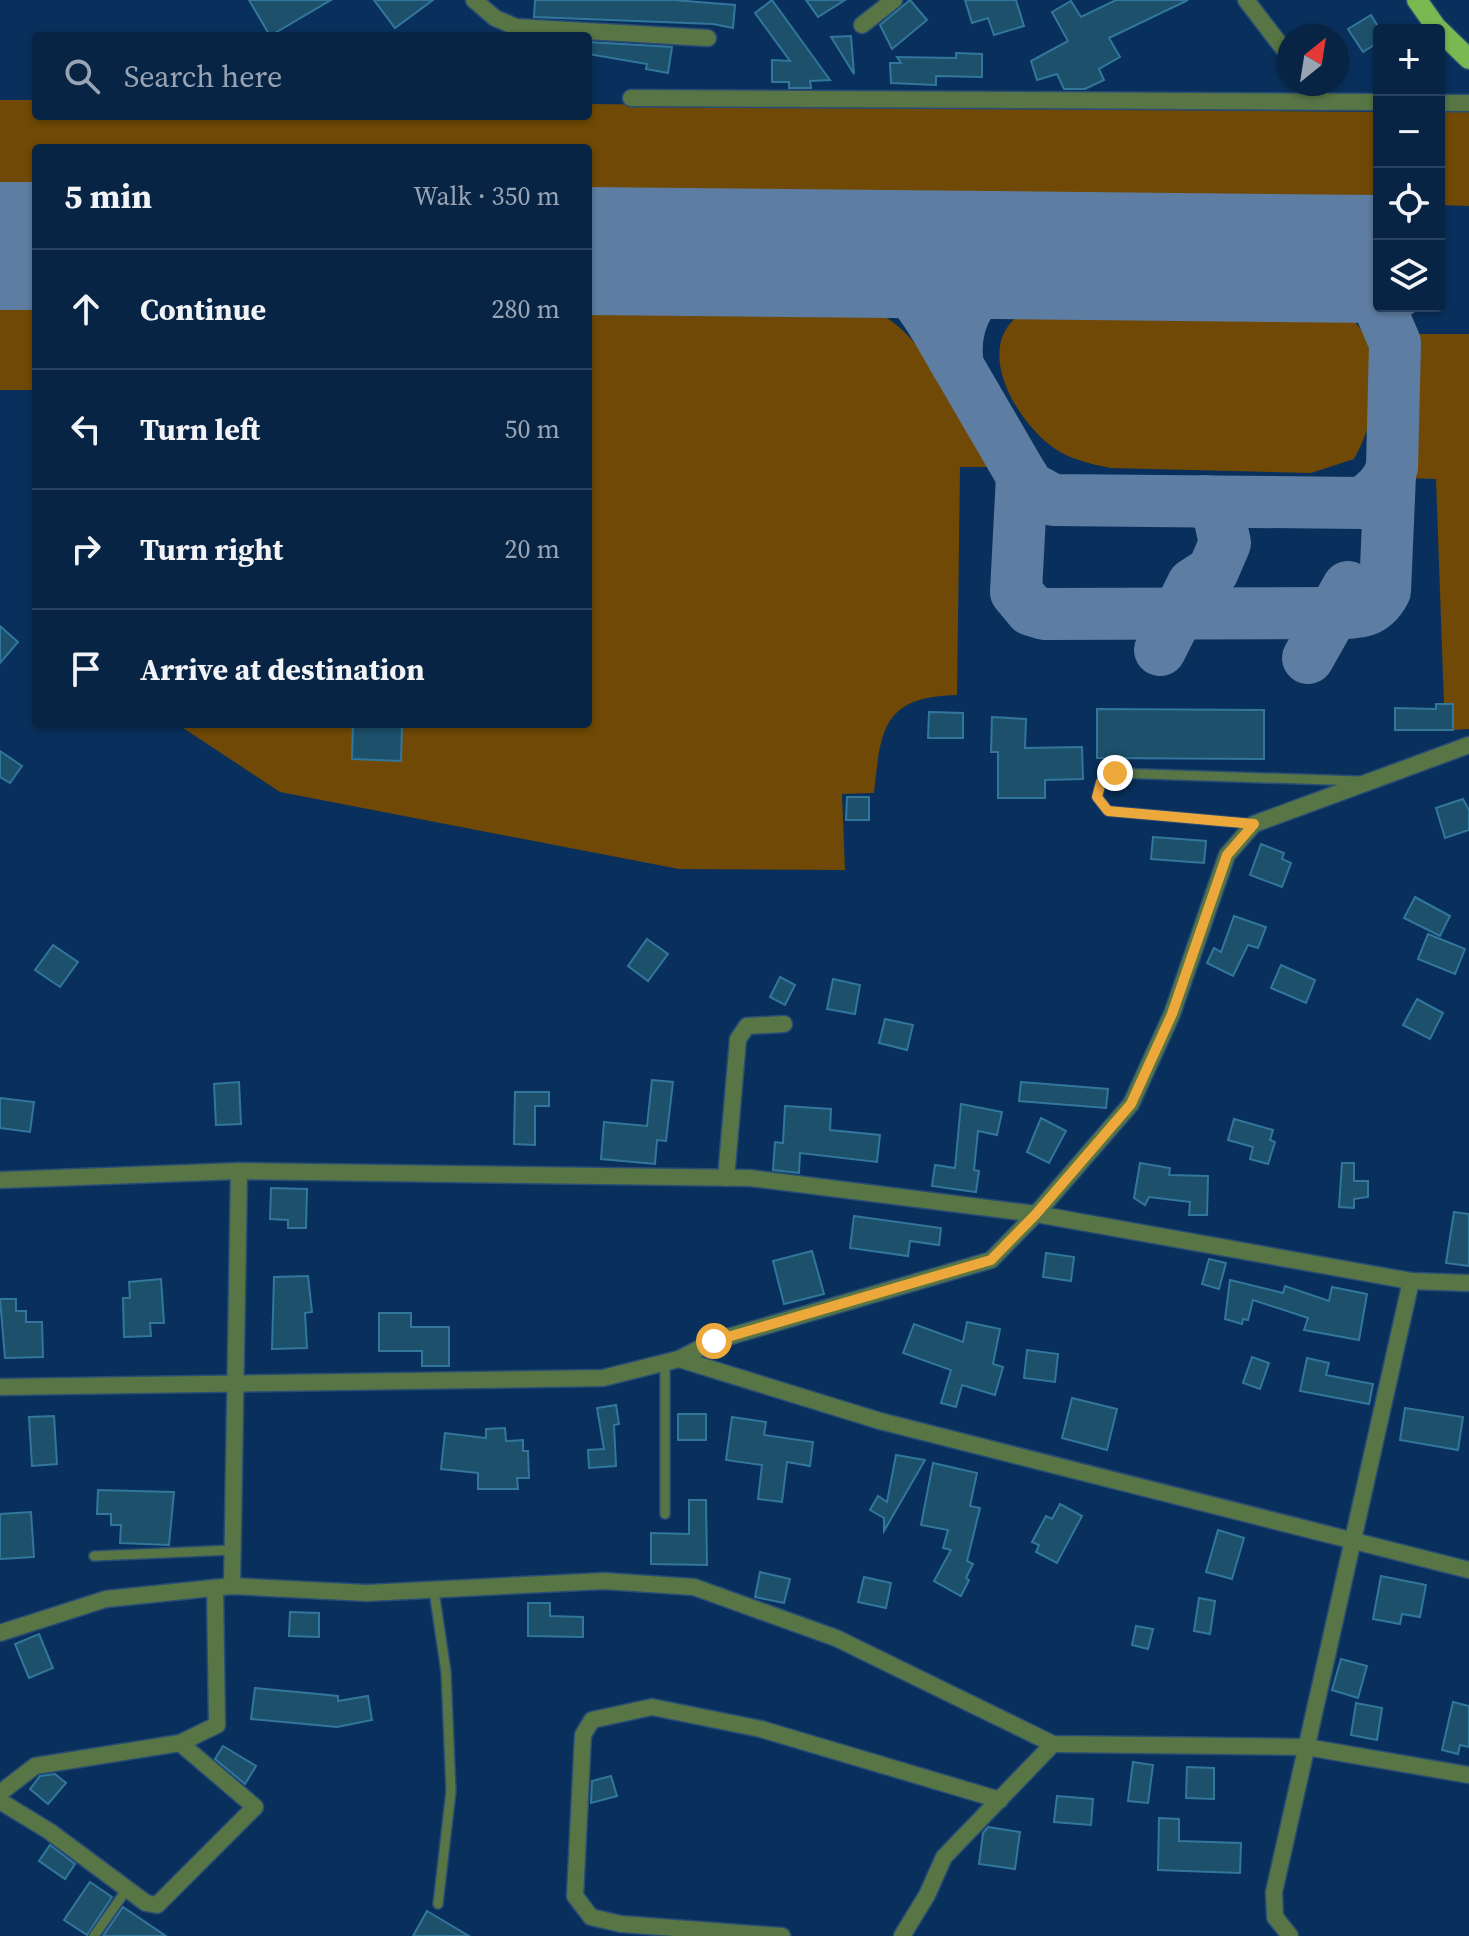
<!DOCTYPE html>
<meta charset="utf-8">
<style>
body{margin:0;font-family:"Source Serif 4",serif;background:#153050;color:#f1f3f6}
.controls{position:absolute;right:24px;top:24px;display:grid;overflow:hidden;border-radius:8px;box-shadow:0 2px 6px #0004}
.controls button{width:72px;height:72px;display:grid;place-items:center;padding:0;border:0;border-bottom:2px solid #28415e;background:#072445;color:#f1f3f6;font:40px sans-serif}
.compass{position:absolute;left:1277px;top:24px;width:72px;height:72px;border-radius:50%;background:#072445;box-shadow:0 2px 6px #0004;rotate:30deg}
.stop{position:absolute;width:24px;height:24px;margin:-18px;border:6px solid #eda83b;border-radius:50%;background:#fff}
.stop.end{background:#eda83b;border-color:#fff;box-shadow:0 2px 8px #0008}
.list{margin:0;padding:0;list-style:none}
h2{display:flex;justify-content:space-between;align-items:center;height:104px;margin:0;padding:0 32px;font-size:34px}
h2 small{font-size:26px;font-weight:400;color:#98a4b3}
.list li{display:grid;grid-template-columns:52px 1fr auto;gap:24px;align-items:center;box-sizing:border-box;height:120px;padding:0 32px;border-top:2px solid #28415e}
.list b{display:block;font-size:30px;white-space:nowrap}
.list em{font-size:26px;font-style:normal;color:#98a4b3}
.icon{flex:none;width:44px;height:44px;fill:none;stroke:currentColor;stroke-width:2;stroke-linecap:round;stroke-linejoin:round}
.map{position:relative;flex:none;width:1469px;height:1936px;overflow:hidden}
.search{position:absolute;background:#072445;box-shadow:0 2px 6px #0004;left:32px;top:32px;width:560px;height:88px;display:flex;align-items:center;gap:20px;box-sizing:border-box;padding:0 28px;border-radius:8px;color:#98a4b3;font-size:30px}
.panel{position:absolute;background:#072445;box-shadow:0 2px 6px #0004;left:32px;top:144px;width:560px;height:584px;border-radius:8px}
.map>svg:first-child{display:block}
</style>
<div class="map">
<svg width="1469" height="1936" viewBox="0 0 1469 1936">
<rect width="100%" height="100%" fill="#09305c"/>
<g fill="#6f4905">
<polygon points="0,100 36,100 36,116 588,116 588,104 1379,112 1379,221 588,210 588,148 36,148 36,202 0,201"/>
<polygon points="1439,112 1469,112 1469,206 1439,205"/>
<rect x="0" y="287" width="36" height="103"/>
<path d="M 588,293 L 831,297 C 856,303 879,310 899,327 C 932,355 964,423 988,462 L 989,467 L 960,467 L 957,695 C 883,697 881,728 874,793 L 842,794 L 845,870 L 679,869 L 280,792 L 177,724 L 353,724 L 353,759 L 401,761 L 402,724 L 588,724 Z"/>
<path d="M 1056,296 L 1315,301 C 1328,306 1344,311 1354,321 C 1388,356 1376,422 1354,459 L 1311,473 L 1111,468 C 1091,464 1071,460 1054,448 C 1019,424 973,351 1018,316 C 1028,308 1043,302 1056,296 Z"/>
<polygon points="1417,334 1469,334 1469,729 1453,730 1453,704 1444,704 1436,479 1409,478"/>
</g>
<g fill="none" stroke-linecap="round" stroke-linejoin="round">
<g stroke="#5e7da2" stroke-width="52">
<path d="M 852,254 C 909,270 930,319 958,366"/>
<path d="M 1019,256 C 979,284 950,314 958,366 L 1022,476 L 1029,487 L 1053,500 L 1362,503 C 1376,494 1388,483 1392,467 L 1395,343 L 1359,259"/>
<path d="M 1022,476 L 1016,592 L 1031,610 L 1044,614 L 1334,613 C 1358,613 1373,614 1385,591 L 1390,475"/>
<polyline points="1160,650 1193,584 1213,571 1225,543 1219,516 1205,501"/>
<polyline points="1308,658 1348,587"/>
</g>
<g stroke="#5e7da2" stroke-width="128">
<polyline points="0,246 36,246"/>
<polyline points="588,251 1379,259"/>
</g>
</g>
<g fill="#1c506b" stroke="#32779b" stroke-width="2">
<polygon points="249,0 331,0 270,36"/>
<polygon points="374,0 433,0 395,28"/>
<polygon points="535,0 674,0 735,5 733,28 713,24 534,17"/>
<polygon points="772,0 830,80 810,81 811,88 789,88 789,82 772,82 772,60 790,61 755,13"/>
<polygon points="806,0 845,0 818,17"/>
<polygon points="910,0 927,20 892,49 880,25"/>
<polygon points="965,0 1016,0 1024,26 994,35 988,18 972,23"/>
<polygon points="1116,0 1188,0 1109,38 1120,57 1099,69 1104,80 1085,89 1064,89 1057,74 1037,80 1031,61 1068,41 1052,12 1071,1 1081,17"/>
<polygon points="1371,15 1379,28 1379,42 1363,52 1348,29"/>
<polygon points="851,36 854,74 831,37"/>
<polygon points="588,42 672,47 668,73 646,69 647,64 588,54"/>
<polygon points="956,53 982,54 982,77 936,76 936,85 891,83 890,63 901,63 897,57 956,58"/>
<polygon points="0,626 18,642 0,663"/>
<polygon points="1436,704 1453,704 1453,730 1395,730 1395,708 1436,709"/>
<polygon points="1097,709 1264,710 1264,759 1097,758"/>
<polygon points="929,712 963,713 963,738 928,738"/>
<polygon points="992,717 1026,719 1025,748 1082,747 1083,779 1045,780 1045,798 998,798 998,752 991,752"/>
<polygon points="353,724 402,724 401,761 352,759"/>
<polygon points="0,751 22,766 10,783 0,777"/>
<polygon points="847,797 869,797 869,820 846,820"/>
<polygon points="1463,799 1469,810 1469,830 1445,838 1436,808"/>
<polygon points="1153,837 1206,841 1204,863 1151,859"/>
<polygon points="1261,844 1284,853 1282,859 1291,863 1282,887 1250,875"/>
<polygon points="1415,897 1450,916 1440,936 1404,918"/>
<polygon points="1234,916 1266,927 1258,948 1248,945 1233,976 1207,963 1214,948 1221,952"/>
<polygon points="1428,934 1465,949 1455,974 1418,959"/>
<polygon points="647,939 668,954 648,981 628,966"/>
<polygon points="53,945 78,962 60,987 35,970"/>
<polygon points="1281,965 1315,980 1306,1003 1271,988"/>
<polygon points="780,977 795,985 785,1005 770,997"/>
<polygon points="833,979 860,985 855,1014 827,1009"/>
<polygon points="1417,999 1443,1013 1430,1039 1403,1025"/>
<polygon points="885,1019 913,1025 907,1050 879,1043"/>
<polygon points="652,1080 673,1082 666,1141 657,1140 655,1164 601,1159 604,1122 647,1126"/>
<polygon points="239,1082 241,1124 216,1125 214,1084"/>
<polygon points="1021,1082 1108,1089 1106,1108 1019,1101"/>
<polygon points="515,1092 549,1092 549,1106 535,1106 535,1145 514,1144"/>
<polygon points="0,1098 34,1102 30,1132 0,1128"/>
<polygon points="961,1104 1002,1112 997,1135 978,1131 974,1170 979,1171 976,1192 932,1186 935,1165 955,1168"/>
<polygon points="785,1106 831,1109 830,1130 880,1135 877,1162 800,1153 799,1173 773,1170 775,1142 783,1143"/>
<polygon points="1041,1118 1066,1131 1049,1163 1027,1152"/>
<polygon points="1234,1119 1273,1130 1270,1140 1275,1142 1268,1164 1250,1159 1253,1147 1228,1140"/>
<polygon points="1140,1163 1170,1168 1169,1175 1208,1176 1207,1215 1189,1215 1190,1202 1149,1197 1145,1205 1134,1198"/>
<polygon points="1342,1163 1354,1163 1354,1181 1368,1181 1368,1197 1354,1199 1354,1208 1339,1207"/>
<polygon points="271,1188 307,1189 306,1228 288,1228 288,1220 270,1219"/>
<polygon points="1454,1212 1469,1214 1469,1266 1446,1263"/>
<polygon points="854,1216 941,1228 939,1245 910,1241 908,1256 850,1248"/>
<polygon points="812,1251 824,1294 784,1304 773,1261"/>
<polygon points="1046,1253 1074,1257 1071,1281 1043,1277"/>
<polygon points="1209,1259 1226,1263 1219,1289 1202,1284"/>
<polygon points="308,1276 312,1312 305,1313 307,1348 272,1349 274,1277"/>
<polygon points="161,1279 164,1323 150,1323 151,1336 124,1337 123,1298 130,1298 129,1282"/>
<polygon points="1230,1280 1283,1293 1285,1286 1329,1301 1332,1287 1367,1294 1359,1340 1304,1330 1308,1318 1253,1300 1248,1320 1243,1319 1242,1324 1225,1319"/>
<polygon points="0,1299 16,1299 16,1311 26,1311 26,1322 42,1322 43,1357 5,1358"/>
<polygon points="379,1313 411,1313 411,1327 449,1327 449,1366 422,1366 422,1351 379,1351"/>
<polygon points="967,1322 1000,1329 993,1364 1003,1367 995,1395 962,1385 956,1407 941,1403 951,1370 903,1353 914,1324 963,1342"/>
<polygon points="1027,1350 1058,1354 1055,1382 1024,1378"/>
<polygon points="1252,1357 1269,1363 1260,1389 1243,1383"/>
<polygon points="1307,1358 1329,1363 1326,1375 1373,1384 1369,1404 1300,1391"/>
<polygon points="1072,1398 1117,1409 1107,1450 1062,1438"/>
<polygon points="616,1405 619,1424 614,1425 616,1466 589,1468 588,1450 604,1449 597,1408"/>
<polygon points="1405,1408 1463,1417 1458,1450 1400,1440"/>
<rect x="678" y="1414" width="28" height="26"/>
<polygon points="54,1416 57,1464 32,1466 29,1417"/>
<polygon points="732,1417 766,1422 764,1435 813,1442 810,1466 787,1462 782,1502 758,1499 762,1465 726,1460"/>
<polygon points="505,1428 506,1441 523,1440 523,1451 528,1451 529,1478 517,1478 518,1489 478,1489 478,1473 441,1469 445,1433 486,1438 486,1429"/>
<polygon points="896,1455 925,1460 884,1531 884,1518 870,1510 878,1496 887,1502"/>
<polygon points="933,1463 977,1473 970,1506 980,1508 967,1561 973,1564 966,1578 969,1580 961,1596 934,1581 951,1550 943,1548 948,1530 921,1525"/>
<polygon points="98,1490 174,1492 169,1545 120,1543 121,1525 111,1525 111,1514 97,1514"/>
<polygon points="689,1500 706,1500 707,1565 651,1564 651,1533 689,1534"/>
<polygon points="1060,1504 1082,1516 1057,1563 1036,1552 1039,1545 1032,1542 1046,1516 1052,1519"/>
<polygon points="31,1512 34,1557 0,1559 0,1514"/>
<polygon points="1218,1530 1244,1538 1232,1579 1206,1572"/>
<polygon points="760,1572 790,1579 784,1603 755,1597"/>
<polygon points="1381,1576 1426,1585 1420,1617 1402,1614 1400,1624 1373,1619"/>
<polygon points="864,1577 891,1583 886,1608 858,1602"/>
<polygon points="1199,1598 1215,1601 1210,1634 1194,1631"/>
<polygon points="528,1603 550,1603 550,1616 583,1617 583,1637 528,1636"/>
<polygon points="290,1612 319,1613 319,1637 289,1636"/>
<polygon points="1136,1626 1153,1629 1148,1649 1132,1645"/>
<polygon points="39,1634 53,1668 29,1678 15,1644"/>
<polygon points="1341,1659 1367,1666 1358,1698 1332,1690"/>
<polygon points="255,1688 338,1696 338,1701 368,1696 372,1720 337,1727 251,1719"/>
<polygon points="1453,1702 1469,1706 1469,1747 1460,1745 1458,1754 1442,1750"/>
<polygon points="1356,1703 1382,1708 1377,1740 1351,1735"/>
<polygon points="223,1746 256,1766 245,1784 215,1759"/>
<polygon points="1133,1762 1153,1765 1148,1803 1128,1801"/>
<polygon points="1187,1767 1214,1768 1214,1799 1186,1798"/>
<polygon points="55,1774 66,1783 48,1804 30,1789 40,1776"/>
<polygon points="611,1776 617,1796 591,1803 592,1781"/>
<polygon points="1057,1796 1093,1799 1091,1825 1054,1822"/>
<polygon points="1159,1818 1179,1819 1179,1841 1241,1843 1240,1873 1158,1870"/>
<polygon points="988,1827 1020,1832 1015,1869 979,1864 983,1833"/>
<polygon points="50,1845 75,1864 65,1879 39,1861"/>
<polygon points="90,1882 112,1897 87,1935 64,1920"/>
<polygon points="123,1907 166,1936 103,1936"/>
<polygon points="427,1911 469,1936 413,1936"/>
</g>
<g fill="none" stroke-linecap="round" stroke-linejoin="round">
<g stroke="#284c75" stroke-width="12">
<g id="service">
<polyline points="1254,824 1108,811 1097,797 1101,782 1115,773 1359,781"/>
<polyline points="665,1514 665,1361"/>
<polyline points="94,1556 232,1550"/>
<polyline points="434,1591 446,1672 451,1791 438,1904"/>
<polyline points="94,1936 127,1889"/>
</g>
</g>
<g stroke="#284c75" stroke-width="19">
<g id="minor">
<polyline points="474,0 495,18 516,27 708,38"/>
<polyline points="1246,0 1289,56"/>
<polyline points="862,25 894,0"/>
<polyline points="1311,84 1325,102"/>
<polyline points="631,98 1379,102"/>
<polyline points="1439,103 1469,103"/>
<polyline points="726,1178 738,1039 747,1026 784,1024"/>
<polyline points="0,1180 239,1171 750,1178 1036,1214 1411,1281 1469,1283"/>
<polyline points="232,1586 239,1171"/>
<polyline points="0,1633 106,1599 232,1586 367,1593 604,1581 694,1587 836,1638 1053,1744 1306,1747 1469,1775"/>
<polyline points="0,1793 35,1766 180,1743 217,1725 215,1588"/>
<polyline points="0,1801 49,1831 146,1903 157,1905 255,1807 180,1743"/>
<polyline points="782,1936 621,1924 591,1917 575,1896 583,1735 592,1720 652,1707 761,1729 1000,1800"/>
<polyline points="902,1936 927,1895 944,1857 1053,1744"/>
<polyline points="1290,1936 1275,1917 1274,1892 1411,1281"/>
</g>
</g>
<g stroke="#284c75" stroke-width="19">
<g id="tertiary">
<polyline points="679,1359 880,1421 1469,1570"/>
<polyline points="0,1387 603,1378 679,1359 714,1341 991,1260 1036,1214 1131,1104 1172,1014 1227,855 1254,824 1469,745"/>
</g>
</g>
<g stroke="#284c75" stroke-width="23">
<polyline id="primary" points="1417,0 1436,27 1469,59"/>
</g>
<use href="#service" stroke="#577545" stroke-width="9"/>
<use href="#minor" stroke="#577545" stroke-width="16"/>
<use href="#tertiary" stroke="#577545" stroke-width="16"/>
<use href="#primary" stroke="#7ab951" stroke-width="20"/>
</g>
<g fill="none" stroke-linecap="round" stroke-linejoin="round">
<polyline stroke="#eda83b" stroke-width="10" points="714,1341 991,1260 1036,1214 1131,1104 1172,1014 1227,855 1254,824 1108,811 1097,797 1101,782 1115,773"/>
</g>
</svg>
<div class="controls">
<button>+</button>
<button>−</button>
<button><svg class="icon" aria-label="locate" viewBox="0 0 24 24"><circle cx="12" cy="12" r="6"/><path d="M12 2v4M12 18v4M2 12h4M18 12h4"/></svg></button>
<button><svg class="icon" aria-label="layers" viewBox="0 0 24 24"><path d="M12 4l9 5-9 5-9-5zM3 14l9 5 9-5"/></svg></button>
</div>
<svg class="compass" viewBox="-18 -18 36 36"><path d="M0-13l5 13h-10z" fill="#e53935"/><path d="M0 13l5-13h-10z" fill="#98a4b3"/></svg>
<div class="stop" style="left:714px;top:1341px"></div>
<div class="stop end" style="left:1115px;top:773px"></div>
<div class="search"><svg class="icon" aria-label="search" viewBox="0 0 24 24"><circle cx="10" cy="10" r="6"/><path d="M15 15l6 6"/></svg>Search here</div>
<section class="panel">
<h2>5 min<small>Walk · 350 m</small></h2>
<ul class="list">
<li><svg class="icon" aria-label="ahead" viewBox="0 0 24 24"><path d="M12 20V5M6 11l6-6 6 6"/></svg><div><b>Continue</b></div><em>280 m</em></li>
<li><svg class="icon" aria-label="left" viewBox="0 0 24 24"><path d="M17 20v-9H6M10 6l-5 5 5 5"/></svg><div><b>Turn left</b></div><em>50 m</em></li>
<li><svg class="icon" aria-label="right" viewBox="0 0 24 24"><path d="M7 20v-9h11M14 6l5 5-5 5"/></svg><div><b>Turn right</b></div><em>20 m</em></li>
<li><svg class="icon" aria-label="arrive" viewBox="0 0 24 24"><path d="M6 21V4h12l-3 4 3 4H6"/></svg><div><b>Arrive at destination</b></div></li>
</ul>
</section>
</div>
